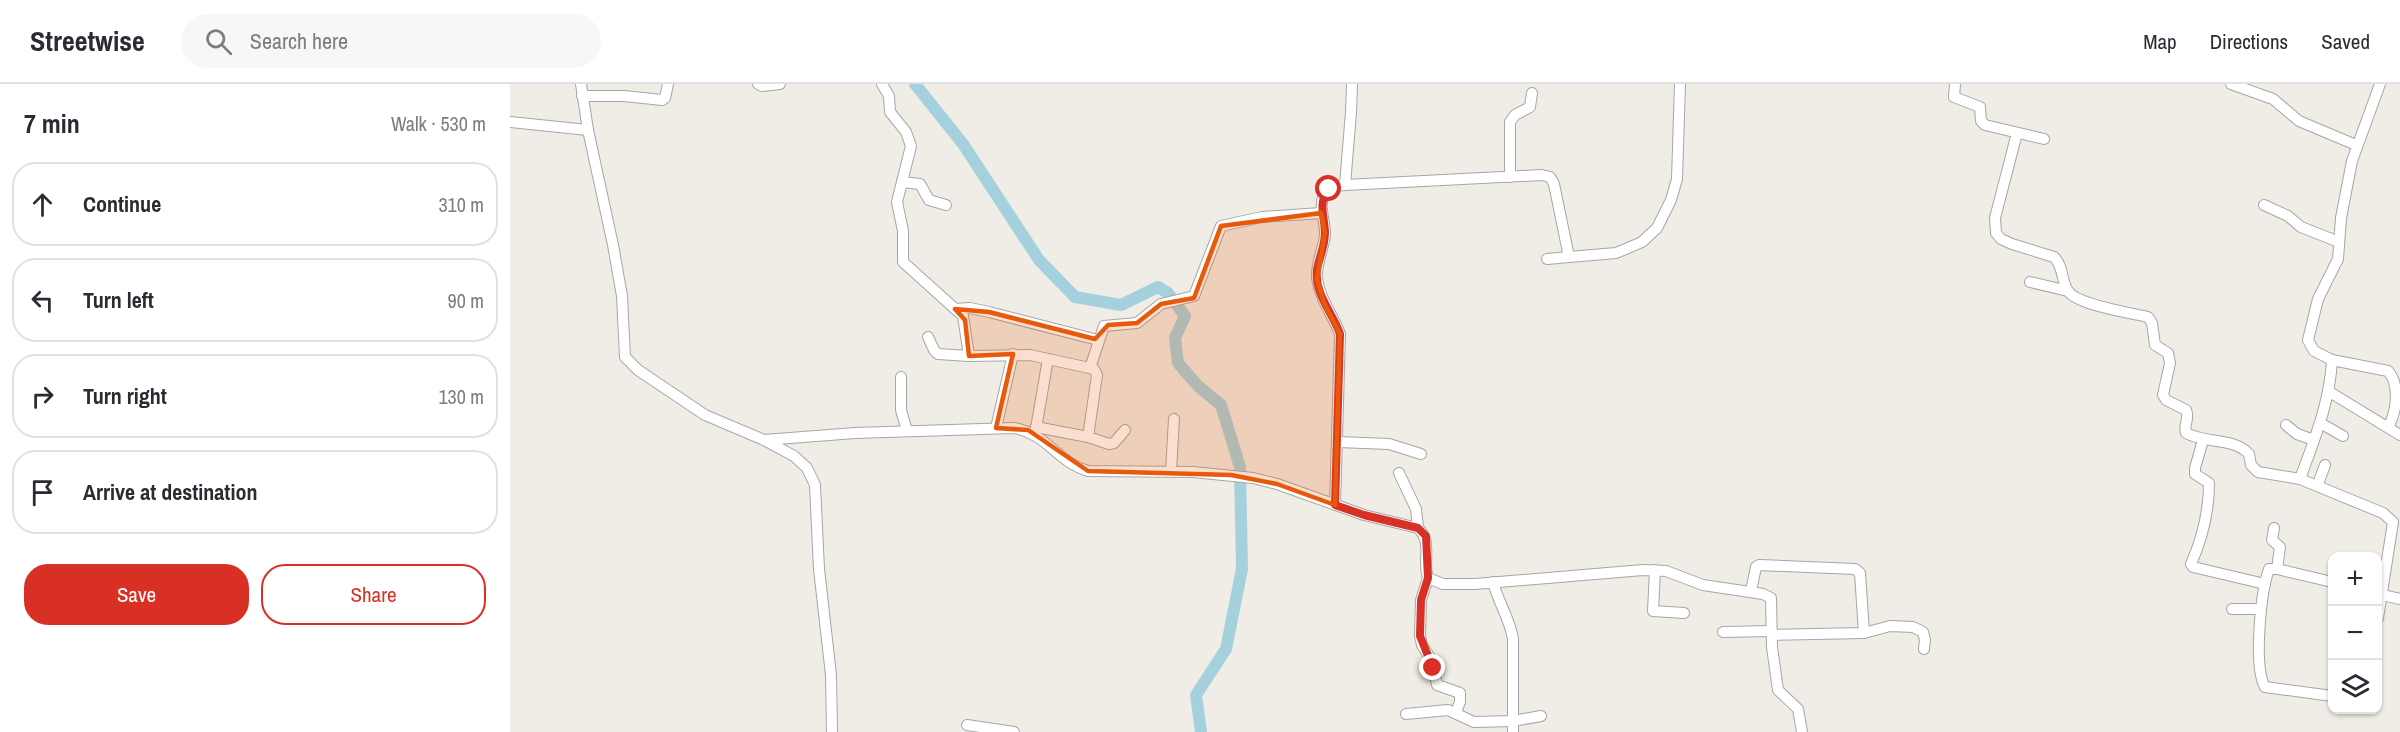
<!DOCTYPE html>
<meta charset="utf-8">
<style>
body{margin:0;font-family:"Archivo Narrow",sans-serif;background:#f7f7f7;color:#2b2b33}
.controls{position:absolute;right:18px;bottom:18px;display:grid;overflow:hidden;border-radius:12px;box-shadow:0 2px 4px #0004}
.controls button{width:54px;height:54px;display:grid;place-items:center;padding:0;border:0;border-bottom:2px solid #e1e1e2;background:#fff;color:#2b2b33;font:30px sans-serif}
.stop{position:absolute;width:18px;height:18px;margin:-14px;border:4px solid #d93025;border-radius:50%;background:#fff}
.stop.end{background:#d93025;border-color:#fff;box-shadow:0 2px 6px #0008}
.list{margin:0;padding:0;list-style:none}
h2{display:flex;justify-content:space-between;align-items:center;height:78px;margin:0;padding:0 24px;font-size:26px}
h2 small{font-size:20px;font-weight:400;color:#7c7c81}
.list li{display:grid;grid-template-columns:39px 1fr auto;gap:18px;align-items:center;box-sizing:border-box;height:84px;margin:0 12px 12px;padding:0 12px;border:2px solid #e1e1e2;border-radius:24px}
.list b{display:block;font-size:22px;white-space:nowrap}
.list em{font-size:20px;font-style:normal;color:#7c7c81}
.actions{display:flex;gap:12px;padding:18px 24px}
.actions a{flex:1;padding:14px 0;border:2px solid #d93025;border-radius:24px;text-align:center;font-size:21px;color:#d93025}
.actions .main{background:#d93025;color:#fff}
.icon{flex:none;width:33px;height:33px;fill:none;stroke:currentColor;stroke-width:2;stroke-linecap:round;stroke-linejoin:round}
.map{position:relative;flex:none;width:1890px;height:648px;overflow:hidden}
header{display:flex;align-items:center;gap:36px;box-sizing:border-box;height:84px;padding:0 30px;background:#fff;border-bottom:2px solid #e1e1e2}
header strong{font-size:28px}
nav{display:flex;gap:33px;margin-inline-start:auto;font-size:21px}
.search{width:420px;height:54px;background:#f7f7f7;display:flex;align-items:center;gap:15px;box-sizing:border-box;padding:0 21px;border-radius:33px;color:#7c7c81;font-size:22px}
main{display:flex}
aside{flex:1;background:#fff}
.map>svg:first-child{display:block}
</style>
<header>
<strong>Streetwise</strong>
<div class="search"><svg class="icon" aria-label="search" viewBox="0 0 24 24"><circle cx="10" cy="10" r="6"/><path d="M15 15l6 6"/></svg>Search here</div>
<nav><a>Map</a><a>Directions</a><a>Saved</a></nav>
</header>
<main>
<aside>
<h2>7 min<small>Walk · 530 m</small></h2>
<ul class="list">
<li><svg class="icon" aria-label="ahead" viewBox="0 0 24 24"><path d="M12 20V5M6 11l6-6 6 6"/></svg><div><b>Continue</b></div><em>310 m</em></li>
<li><svg class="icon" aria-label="left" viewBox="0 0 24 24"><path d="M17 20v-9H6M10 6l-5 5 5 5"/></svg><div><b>Turn left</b></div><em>90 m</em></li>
<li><svg class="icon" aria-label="right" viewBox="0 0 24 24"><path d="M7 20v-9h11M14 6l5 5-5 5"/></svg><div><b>Turn right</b></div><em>130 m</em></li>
<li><svg class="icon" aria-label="arrive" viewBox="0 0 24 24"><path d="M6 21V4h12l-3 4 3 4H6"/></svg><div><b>Arrive at destination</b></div></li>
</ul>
<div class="actions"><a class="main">Save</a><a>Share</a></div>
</aside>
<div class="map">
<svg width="1890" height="648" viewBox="0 0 1890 648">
<rect width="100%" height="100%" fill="#f0ede6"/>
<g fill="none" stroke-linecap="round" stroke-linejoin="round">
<polyline stroke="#a5d1de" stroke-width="12" points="405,0 453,60 529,176 565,213 611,221 648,203 658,209 675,232 665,254 668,279 688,302 711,321 730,383 732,485 716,565 686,611 691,648"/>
<g stroke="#a6a6a6" stroke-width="12">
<g id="minor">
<polyline points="71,0 78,46 103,161 112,212 115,273 128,286 195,331 254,356 284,372 297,384 305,401 309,485 321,591 322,648"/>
<polyline points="248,0 252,2 270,0"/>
<polyline points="372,0 379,12 380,28 396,48 401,62 387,118 393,147 393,178 453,232 459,272 520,271 584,285 587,291 578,353 599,360 604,359 615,346"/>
<polyline points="1445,0 1444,13 1470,23 1471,37 1475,41 1534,55"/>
<polyline points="1721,0 1763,15 1789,37 1846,61"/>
<polyline points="72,12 114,12 152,16 155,14 158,0"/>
<polyline points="0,38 78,46"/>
<path d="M 1507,49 L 1485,134 L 1486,149 L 1491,155 L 1502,160 L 1544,173 C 1554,183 1551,197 1558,207 C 1567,221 1621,229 1638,233 L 1642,239 L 1645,261 L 1658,269 L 1660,279 L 1653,311 L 1656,316 L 1676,326 C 1680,335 1673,341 1676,349 C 1696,360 1723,353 1739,370 L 1741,381 L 1748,388 L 1790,395 C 1804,356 1820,318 1822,276 L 1804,267 L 1798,256 L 1808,215 L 1828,175 L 1831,134 L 1842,77 L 1870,0"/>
<polyline points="1000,93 1000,38 1005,31 1020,23 1022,9"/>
<polyline points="392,98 410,100 419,116 436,121"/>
<polyline points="835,101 1032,91 1040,93 1044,100 1059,173 1106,169 1132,158 1147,144 1161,116 1167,95 1170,0"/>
<polyline points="1754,121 1778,132 1791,143 1829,158"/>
<polyline points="1037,175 1059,173"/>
<polyline points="1520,198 1558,207"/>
<polyline points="445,225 460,224 479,228 588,256"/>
<polyline points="418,253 424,266 428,270 459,272"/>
<path d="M 1822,276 L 1878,287 C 1890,300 1887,328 1878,343"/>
<polyline points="580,284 594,242 627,239 651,220 684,212 711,142 752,133 811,129"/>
<polyline points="391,293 391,326 397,347"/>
<polyline points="1818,307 1890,351"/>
<polyline points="1812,340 1833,352"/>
<polyline points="1776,341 1787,350 1804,356"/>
<polyline points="526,343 578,353"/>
<polyline points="486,344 503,270"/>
<polyline points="525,350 538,275"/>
<path d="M 254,356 L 345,349 L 504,344 C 538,350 547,378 578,387 L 683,388 L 743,394 L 767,400 L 854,431 L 908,444 C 923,458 912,477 918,494 L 933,500 L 965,500 L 1133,486 L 1156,487 L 1193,501 L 1253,510 L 1261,514 L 1262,563 L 1268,606 L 1288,625 L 1292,648"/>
<path d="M 1693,356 L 1685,384 L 1685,390 L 1699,399 C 1699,427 1692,455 1681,480 L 1683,483 L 1755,500"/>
<polyline points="828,358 879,360 911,370"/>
<polyline points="661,387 664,335"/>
<polyline points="889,389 906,425 908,444"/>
<polyline points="1790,395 1873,429 1883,438 1868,534"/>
<polyline points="1808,400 1815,381"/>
<path d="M 825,421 L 830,250 C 823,231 810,216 807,194 C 806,180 813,166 815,152 C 816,138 808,125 814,110 C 818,102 827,102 835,101 L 841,28 L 842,0"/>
<polyline points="1764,444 1762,456 1770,463 1767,485"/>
<polyline points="1145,486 1143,527 1174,529"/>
<polyline points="918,494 911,516 910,552 912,561 922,577 927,601 950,609 950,618 946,628"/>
<path d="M 983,498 C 988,518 1000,535 1003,555 L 1003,648"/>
<path d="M 1822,498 L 1767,485 L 1759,485 C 1751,507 1743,582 1755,603 L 1822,612"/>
<polyline points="1241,507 1246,483 1249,481 1345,485 1350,489 1354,549"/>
<polyline points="1868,510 1890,515"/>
<polyline points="1722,525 1751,525"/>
<polyline points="1213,548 1262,547"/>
<polyline points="1262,551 1354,549 1380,542 1403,543 1413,548 1415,556 1414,565"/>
<polyline points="896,630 938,626 964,638 1003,637 1031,632"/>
<polyline points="457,641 504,648"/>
</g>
</g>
<use href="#minor" stroke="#fff" stroke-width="10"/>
</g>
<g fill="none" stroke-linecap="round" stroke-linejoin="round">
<path stroke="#d93025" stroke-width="8" d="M 819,105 C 807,119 815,133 815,149 C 815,162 809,174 807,186 C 804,210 823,229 830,250 L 825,421 L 854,431 L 908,444 L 916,452 L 918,494 L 911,516 L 910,552 L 923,584"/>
</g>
<path fill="#e8590c" fill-opacity="0.2" stroke="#e8590c" stroke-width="4.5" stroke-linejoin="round" d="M 811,129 L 815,149 L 807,195 L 814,219 L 830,250 L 825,421 L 767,400 L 721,391 L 578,387 L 518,346 L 486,344 L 503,270 L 459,272 L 455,236 L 445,225 L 479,228 L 585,255 L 598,241 L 627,239 L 651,220 L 684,214 L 711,142 Z"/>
</svg>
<div class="controls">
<button>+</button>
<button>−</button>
<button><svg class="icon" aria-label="layers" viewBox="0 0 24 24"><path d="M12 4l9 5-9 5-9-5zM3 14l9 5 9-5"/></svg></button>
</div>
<div class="stop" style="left:819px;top:105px"></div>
<div class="stop end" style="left:923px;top:584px"></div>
</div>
</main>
